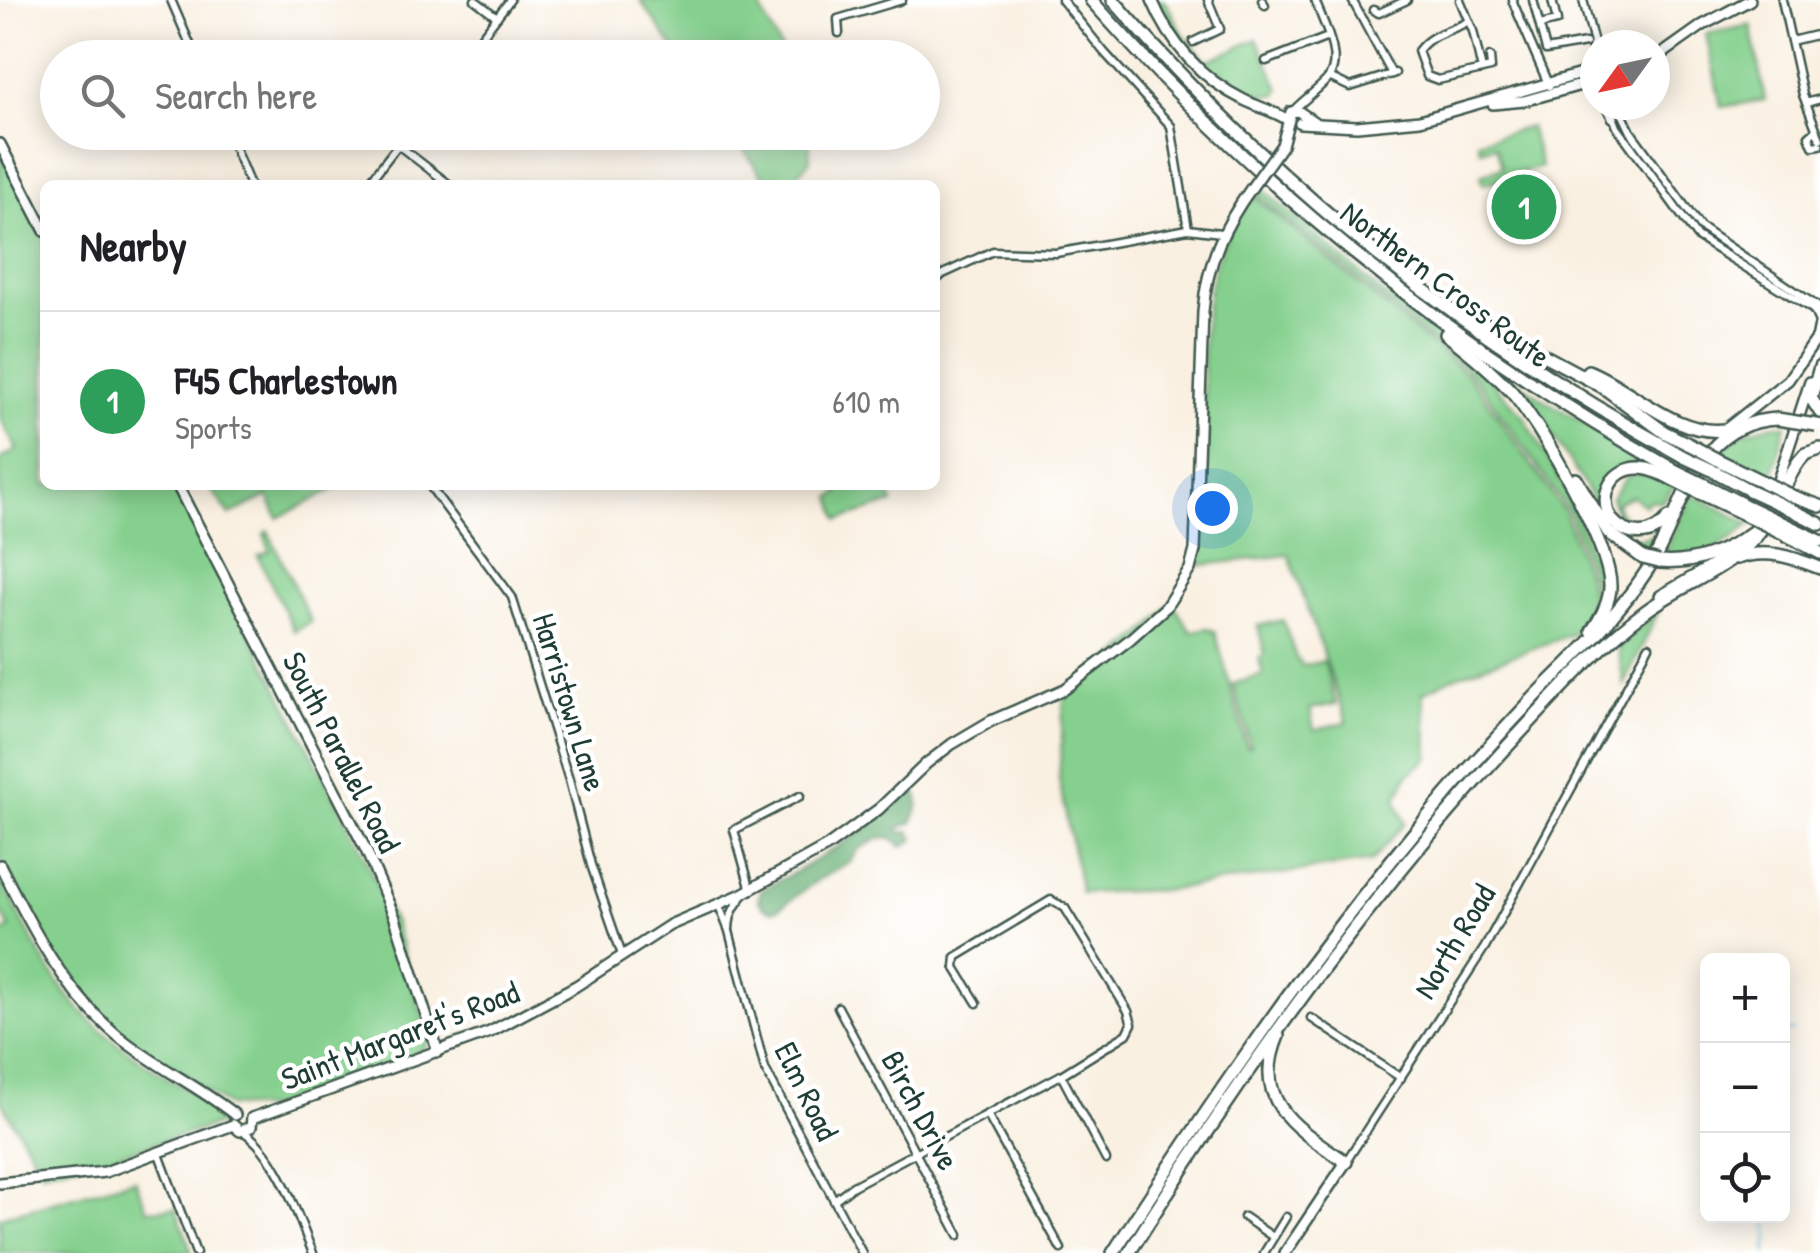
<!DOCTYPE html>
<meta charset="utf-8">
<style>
body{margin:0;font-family:"Patrick Hand",sans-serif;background:#f6f6f6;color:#202124}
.controls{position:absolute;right:30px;bottom:30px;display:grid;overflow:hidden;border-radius:15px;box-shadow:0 5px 25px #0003}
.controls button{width:90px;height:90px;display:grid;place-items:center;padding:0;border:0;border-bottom:2px solid #e0e0e0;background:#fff;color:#202124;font:50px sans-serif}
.compass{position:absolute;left:1580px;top:30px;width:90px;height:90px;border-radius:50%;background:#fff;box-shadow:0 5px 25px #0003;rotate:237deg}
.you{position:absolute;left:1212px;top:508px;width:35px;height:35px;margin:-25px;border:8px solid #fff;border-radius:50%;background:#1a73e8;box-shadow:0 0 0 15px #1a73e833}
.badge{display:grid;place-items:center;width:65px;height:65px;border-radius:50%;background:#2563eb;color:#fff;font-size:32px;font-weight:700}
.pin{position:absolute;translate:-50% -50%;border:5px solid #fff;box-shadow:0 2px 10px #0006}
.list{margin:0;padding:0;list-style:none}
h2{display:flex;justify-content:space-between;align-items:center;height:130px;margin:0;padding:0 40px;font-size:42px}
h2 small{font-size:32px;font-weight:400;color:#757577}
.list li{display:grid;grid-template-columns:65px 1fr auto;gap:30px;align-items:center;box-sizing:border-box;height:180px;padding:0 40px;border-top:2px solid #e0e0e0}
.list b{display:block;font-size:38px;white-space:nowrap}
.list p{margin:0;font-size:32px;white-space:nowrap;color:#757577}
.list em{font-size:32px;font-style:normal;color:#757577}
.icon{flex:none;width:55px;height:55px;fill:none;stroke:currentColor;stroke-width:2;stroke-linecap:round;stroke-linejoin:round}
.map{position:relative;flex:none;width:1820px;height:1253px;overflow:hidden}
.search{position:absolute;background:#fff;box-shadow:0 5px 25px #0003;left:40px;top:40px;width:900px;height:110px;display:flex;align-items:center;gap:25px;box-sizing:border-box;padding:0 35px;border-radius:55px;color:#757577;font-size:38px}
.panel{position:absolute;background:#fff;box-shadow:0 5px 25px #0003;left:40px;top:180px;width:900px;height:310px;border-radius:15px}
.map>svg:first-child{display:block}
</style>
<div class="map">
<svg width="1820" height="1253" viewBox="0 0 1820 1253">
<rect width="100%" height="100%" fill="#fff"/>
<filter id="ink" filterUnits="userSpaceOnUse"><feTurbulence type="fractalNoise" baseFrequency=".01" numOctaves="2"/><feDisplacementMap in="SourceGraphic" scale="20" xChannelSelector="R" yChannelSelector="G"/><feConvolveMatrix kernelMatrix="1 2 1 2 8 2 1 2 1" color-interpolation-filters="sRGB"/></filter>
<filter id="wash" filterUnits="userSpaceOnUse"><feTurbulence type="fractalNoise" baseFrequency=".0048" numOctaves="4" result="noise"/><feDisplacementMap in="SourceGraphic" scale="40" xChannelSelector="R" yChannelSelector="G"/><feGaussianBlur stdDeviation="2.25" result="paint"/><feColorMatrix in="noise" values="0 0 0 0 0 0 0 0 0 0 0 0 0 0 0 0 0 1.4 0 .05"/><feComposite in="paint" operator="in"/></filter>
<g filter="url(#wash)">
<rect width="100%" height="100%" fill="#f9f0e1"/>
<g fill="#85d08e" stroke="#528661" stroke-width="2.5">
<polygon points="640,0 762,0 762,12 785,57 680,57"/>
<path d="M 1155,0 L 1164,0 L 1186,39 L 1207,61 L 1257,39 L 1280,89 L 1278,94 C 1258,99 1237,85 1221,72 L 1217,80 L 1179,42 Z"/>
<polygon points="1751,25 1765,100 1721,107 1706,34"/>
<polygon points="1530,127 1541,167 1483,184 1481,175 1502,167 1496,146 1480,150 1478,141"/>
<polygon points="732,133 809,133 810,160 788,185 769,185"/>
<polygon points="0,151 45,237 45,485 174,485 361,849 395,926 429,1037 427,1045 417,1055 268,1109 228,1106 138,1047 93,1010 57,962 0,858 0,459 17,450 0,418"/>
<polygon points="1260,187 1386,296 1470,359 1523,415 1571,500 1601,578 1601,604 1596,612 1593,579 1568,510 1474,376 1255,193"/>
<path d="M 1251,194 L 1470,377 L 1564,511 L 1589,580 L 1592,613 L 1575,633 L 1451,678 L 1423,693 L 1429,758 L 1408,775 L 1396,799 L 1405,823 L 1372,861 L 1167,890 L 1081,893 L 1059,780 L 1064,698 L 1151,627 L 1172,602 L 1191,632 L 1206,628 L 1215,631 L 1247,747 L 1251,746 L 1233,684 L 1263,675 L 1259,658 L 1265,655 L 1258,626 L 1283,620 L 1296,658 L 1302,666 L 1324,661 L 1336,704 L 1310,709 L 1314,730 L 1347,722 L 1289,555 L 1200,565 C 1202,542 1206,519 1207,495 C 1208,387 1182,289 1251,194 Z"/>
<path d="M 1493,364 L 1541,398 L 1647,460 C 1635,464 1619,467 1610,476 C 1587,498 1614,542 1643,538 C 1649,537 1653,534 1659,533 L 1648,556 L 1618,539 L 1547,426 L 1519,388 Z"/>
<polygon points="1771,425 1786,425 1771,480 1718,451 1744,432"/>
<path d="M 1641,473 L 1675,485 L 1662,502 L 1650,500 L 1645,505 L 1632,496 L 1616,503 C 1621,528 1642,520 1659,520 L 1653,526 L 1628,528 L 1619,521 L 1611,498 L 1627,476 Z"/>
<polygon points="208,485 339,485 340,486 278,518 268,496 230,515"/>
<polygon points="840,485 885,485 893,503 839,520 832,497 839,493"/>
<path d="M 1692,494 L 1750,524 C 1724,548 1698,560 1663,557 Z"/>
<polygon points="268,531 311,622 294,631 258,556 270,551 264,534"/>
<polygon points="1659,610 1624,685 1618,648"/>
<path d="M 0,877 C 20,915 39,957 65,992 C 104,1043 165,1076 219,1110 L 224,1116 L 223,1123 L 110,1157 L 42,1171 L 0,1100 L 0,934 L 10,928 L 0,910 Z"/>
<polygon points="135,1179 147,1210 176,1208 192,1253 0,1253 0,1217"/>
</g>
<path fill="#6cb279" stroke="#467856" stroke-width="2.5" d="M 913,787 C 922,801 919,809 912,823 L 898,828 L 901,833 L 910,831 L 914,840 L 902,847 L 890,837 L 880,838 L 858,850 L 851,862 L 818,880 L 780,908 L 773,911 L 764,908 L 758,900 L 761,890 C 815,863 870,829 913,787 Z"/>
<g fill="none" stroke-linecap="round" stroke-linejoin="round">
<g stroke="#58bbd6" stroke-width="2.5">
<polyline points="1782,1031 1793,1031"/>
<polyline points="1766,1216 1769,1237 1767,1253"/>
</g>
</g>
</g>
<g filter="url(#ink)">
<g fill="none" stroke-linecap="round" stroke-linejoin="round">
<g stroke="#40584e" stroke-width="11">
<g id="minor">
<polyline points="171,0 196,58"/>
<polyline points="475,0 497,17"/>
<polyline points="1062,0 1104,52 1171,126 1188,229"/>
<polyline points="1262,0 1265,5"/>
<polyline points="1352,0 1392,74"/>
<polyline points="1460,0 1473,31 1482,70"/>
<polyline points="1512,0 1549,86"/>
<polyline points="1533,0 1546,50 1586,43"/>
<polyline points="1583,0 1595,47"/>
<polyline points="1782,0 1803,95 1820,139"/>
<polyline points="1373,10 1379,13 1407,0"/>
<path d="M 1467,22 C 1449,32 1431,33 1418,51 L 1427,76 L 1438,80 L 1491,68 L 1490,57"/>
<polyline points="1540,25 1557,21 1552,0"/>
<polyline points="839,33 838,19 902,0"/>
<polyline points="1791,41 1820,34"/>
<polyline points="1193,42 1220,29 1208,0"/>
<polyline points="465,58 510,0"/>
<polyline points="1266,61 1328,37"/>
<polyline points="1329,77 1350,87 1395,73"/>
<polyline points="1806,103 1820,99"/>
<polyline points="1618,105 1631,132 1700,227 1820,308"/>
<path d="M 1294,110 C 1303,100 1323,86 1329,77 C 1343,57 1322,21 1315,0"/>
<polyline points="1613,116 1617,127 1697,237 1820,314"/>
<polyline points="1816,130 1809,136 1813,146 1820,145"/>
<polyline points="228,132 250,185"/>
<polyline points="512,132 514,134"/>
<polyline points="398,145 450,185"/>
<polyline points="367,185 408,132"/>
<polyline points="935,281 943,274 993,251 1056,253 1188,229 1221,233"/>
<polyline points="1814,311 1819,322 1816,337"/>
<polyline points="429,485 512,597 569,780 591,865 622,955"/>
<polyline points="718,903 729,931 765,1069 862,1253"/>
<path d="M 729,929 C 730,908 738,903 750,887 L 734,830 L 800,796"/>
<polyline points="838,1007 959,1235"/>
<polyline points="1311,1018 1401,1078"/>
<polyline points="1061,1075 1106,1160"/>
<polyline points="987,1114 1061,1249"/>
<path d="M 243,1131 C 280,1157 296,1213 313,1253"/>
<polyline points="159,1154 196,1253"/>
<polyline points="1347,1160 1485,947 1649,646"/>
<polyline points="834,1200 853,1186 1061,1075 1127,1034 1132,1024 1128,1011 1065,908 1051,900 956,957 955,967 977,1003"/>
<polyline points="1244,1217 1273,1237"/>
<polyline points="1264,1253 1286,1217"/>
</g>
</g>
<g stroke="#40584e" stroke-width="14">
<g id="major">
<path d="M 1152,0 C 1170,43 1201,79 1244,100 C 1258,107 1274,111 1288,120"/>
<polyline points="1655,59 1703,25 1750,0"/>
<polyline points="1584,70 1593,63 1594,46"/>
<polyline points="1493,104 1524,101 1595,81"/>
<polyline points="1607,105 1613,117"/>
<polyline points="1300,123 1357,126 1420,120 1595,70"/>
<polyline points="0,144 45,231"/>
<polyline points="1282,145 1291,112 1298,111 1314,122"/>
<polyline points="1721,433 1788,380 1820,334"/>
<polyline points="177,485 366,850 395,918 438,1052"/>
<polyline points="1762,518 1772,499 1810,382"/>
<polyline points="1660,596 1733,553"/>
<path d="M 0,865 C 32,928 63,990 118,1036 C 155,1066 198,1086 235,1115"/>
<path d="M 252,1118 L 490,1032 L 576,986 L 670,925 L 740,895 L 828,846 L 879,809 L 927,763 L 952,744 L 991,721 L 1065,689 L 1129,640 L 1166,607 L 1190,569 L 1195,550 L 1203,311 C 1207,262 1224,226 1252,187"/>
<polyline points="233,1125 240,1131 251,1127 252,1118"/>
<polyline points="0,1183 105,1172 233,1125"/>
<polyline points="1285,1253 1346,1162"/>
</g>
</g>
<g stroke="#40584e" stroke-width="16">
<g id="highway">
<path d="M 1091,0 C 1258,189 1456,348 1676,471"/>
<path d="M 1113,0 C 1282,194 1460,333 1684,457"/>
<polyline points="1461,311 1603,387 1664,432 1692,446"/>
<path d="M 1446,334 C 1468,351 1490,369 1510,390 C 1539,422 1612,546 1610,588 C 1609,604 1601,618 1592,631"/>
<polyline points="1820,367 1811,398 1820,412"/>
<path d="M 1588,371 C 1631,388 1675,436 1724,430"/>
<polyline points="1720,461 1763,482"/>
<polyline points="1712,470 1749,490"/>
<polyline points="1576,479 1608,532 1643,558"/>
<polyline points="1703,484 1744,505"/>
<polyline points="1700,493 1740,512"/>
<polyline points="1794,497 1820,506"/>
<polyline points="1788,508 1820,524"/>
<path d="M 1669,518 C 1653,538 1628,539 1611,519 C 1598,495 1612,467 1641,468 C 1652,469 1663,474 1672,479"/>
<polyline points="1782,523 1820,541"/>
<polyline points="1779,531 1820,553"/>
<path d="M 1737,558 C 1767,548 1792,557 1820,568"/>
<path d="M 1659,562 C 1695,565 1725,552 1754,531"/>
<path d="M 1278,1036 C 1250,1103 1298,1129 1346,1162"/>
<path d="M 1113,1253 C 1207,1108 1303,966 1414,833 C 1451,788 1490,744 1530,702 C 1556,674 1585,649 1609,620 C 1627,599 1645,576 1658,552 C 1686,498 1700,422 1777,419"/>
<path d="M 1129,1253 C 1247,1064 1378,883 1531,721 C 1567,682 1604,642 1646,611 C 1678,587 1720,572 1748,545 C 1772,522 1781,487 1799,461 L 1805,454 L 1820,449"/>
</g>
</g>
<use href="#minor" stroke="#fff" stroke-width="6"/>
<use href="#major" stroke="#fff" stroke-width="9"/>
<use href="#highway" stroke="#fff" stroke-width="11"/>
<g stroke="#40584e" stroke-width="14" stroke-linecap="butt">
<polyline id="major-bridge" points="1252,187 1282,145"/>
</g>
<g stroke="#40584e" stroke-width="16" stroke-linecap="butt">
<g id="highway-bridge">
<polyline points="1777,419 1816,425"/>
<polyline points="1692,446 1720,461"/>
<polyline points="1684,457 1712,470"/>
<polyline points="1676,471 1703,484"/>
<polyline points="1672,479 1700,493"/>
<polyline points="1763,482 1794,497"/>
<polyline points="1749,490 1788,508"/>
<polyline points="1744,505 1782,523"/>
<polyline points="1740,512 1779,531"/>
<polyline points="1643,558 1659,562"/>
</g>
</g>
<use href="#major-bridge" stroke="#fff" stroke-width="9"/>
<use href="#highway-bridge" stroke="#fff" stroke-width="11"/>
</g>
</g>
<g text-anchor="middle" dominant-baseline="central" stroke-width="9" stroke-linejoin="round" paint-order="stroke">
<g font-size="32" fill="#1f3d34" stroke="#fff">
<text transform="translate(1446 284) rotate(37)">Northern Cross Route</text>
<text transform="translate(570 702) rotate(73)">Harristown Lane</text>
<text transform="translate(342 752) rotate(63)">South Parallel Road</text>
<text transform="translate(1454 941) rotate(-59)">North Road</text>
<text transform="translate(400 1035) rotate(-21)">Saint Margaret's Road</text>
<text transform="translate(807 1091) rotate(64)">Elm Road</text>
<text transform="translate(921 1110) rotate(62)">Birch Drive</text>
</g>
</g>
</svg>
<div class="controls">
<button>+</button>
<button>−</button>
<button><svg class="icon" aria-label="locate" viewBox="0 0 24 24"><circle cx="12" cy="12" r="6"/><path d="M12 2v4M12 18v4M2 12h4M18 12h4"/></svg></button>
</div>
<svg class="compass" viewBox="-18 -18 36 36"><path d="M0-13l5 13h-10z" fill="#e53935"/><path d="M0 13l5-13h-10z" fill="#757577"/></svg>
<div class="you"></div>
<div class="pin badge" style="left:1524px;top:207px;background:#2e9e5b">1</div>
<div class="search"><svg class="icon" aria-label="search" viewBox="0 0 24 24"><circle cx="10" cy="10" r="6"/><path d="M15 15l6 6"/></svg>Search here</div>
<section class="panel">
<h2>Nearby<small></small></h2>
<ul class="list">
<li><span class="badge" style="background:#2e9e5b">1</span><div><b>F45 Charlestown</b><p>Sports</p></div><em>610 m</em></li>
</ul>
</section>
</div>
